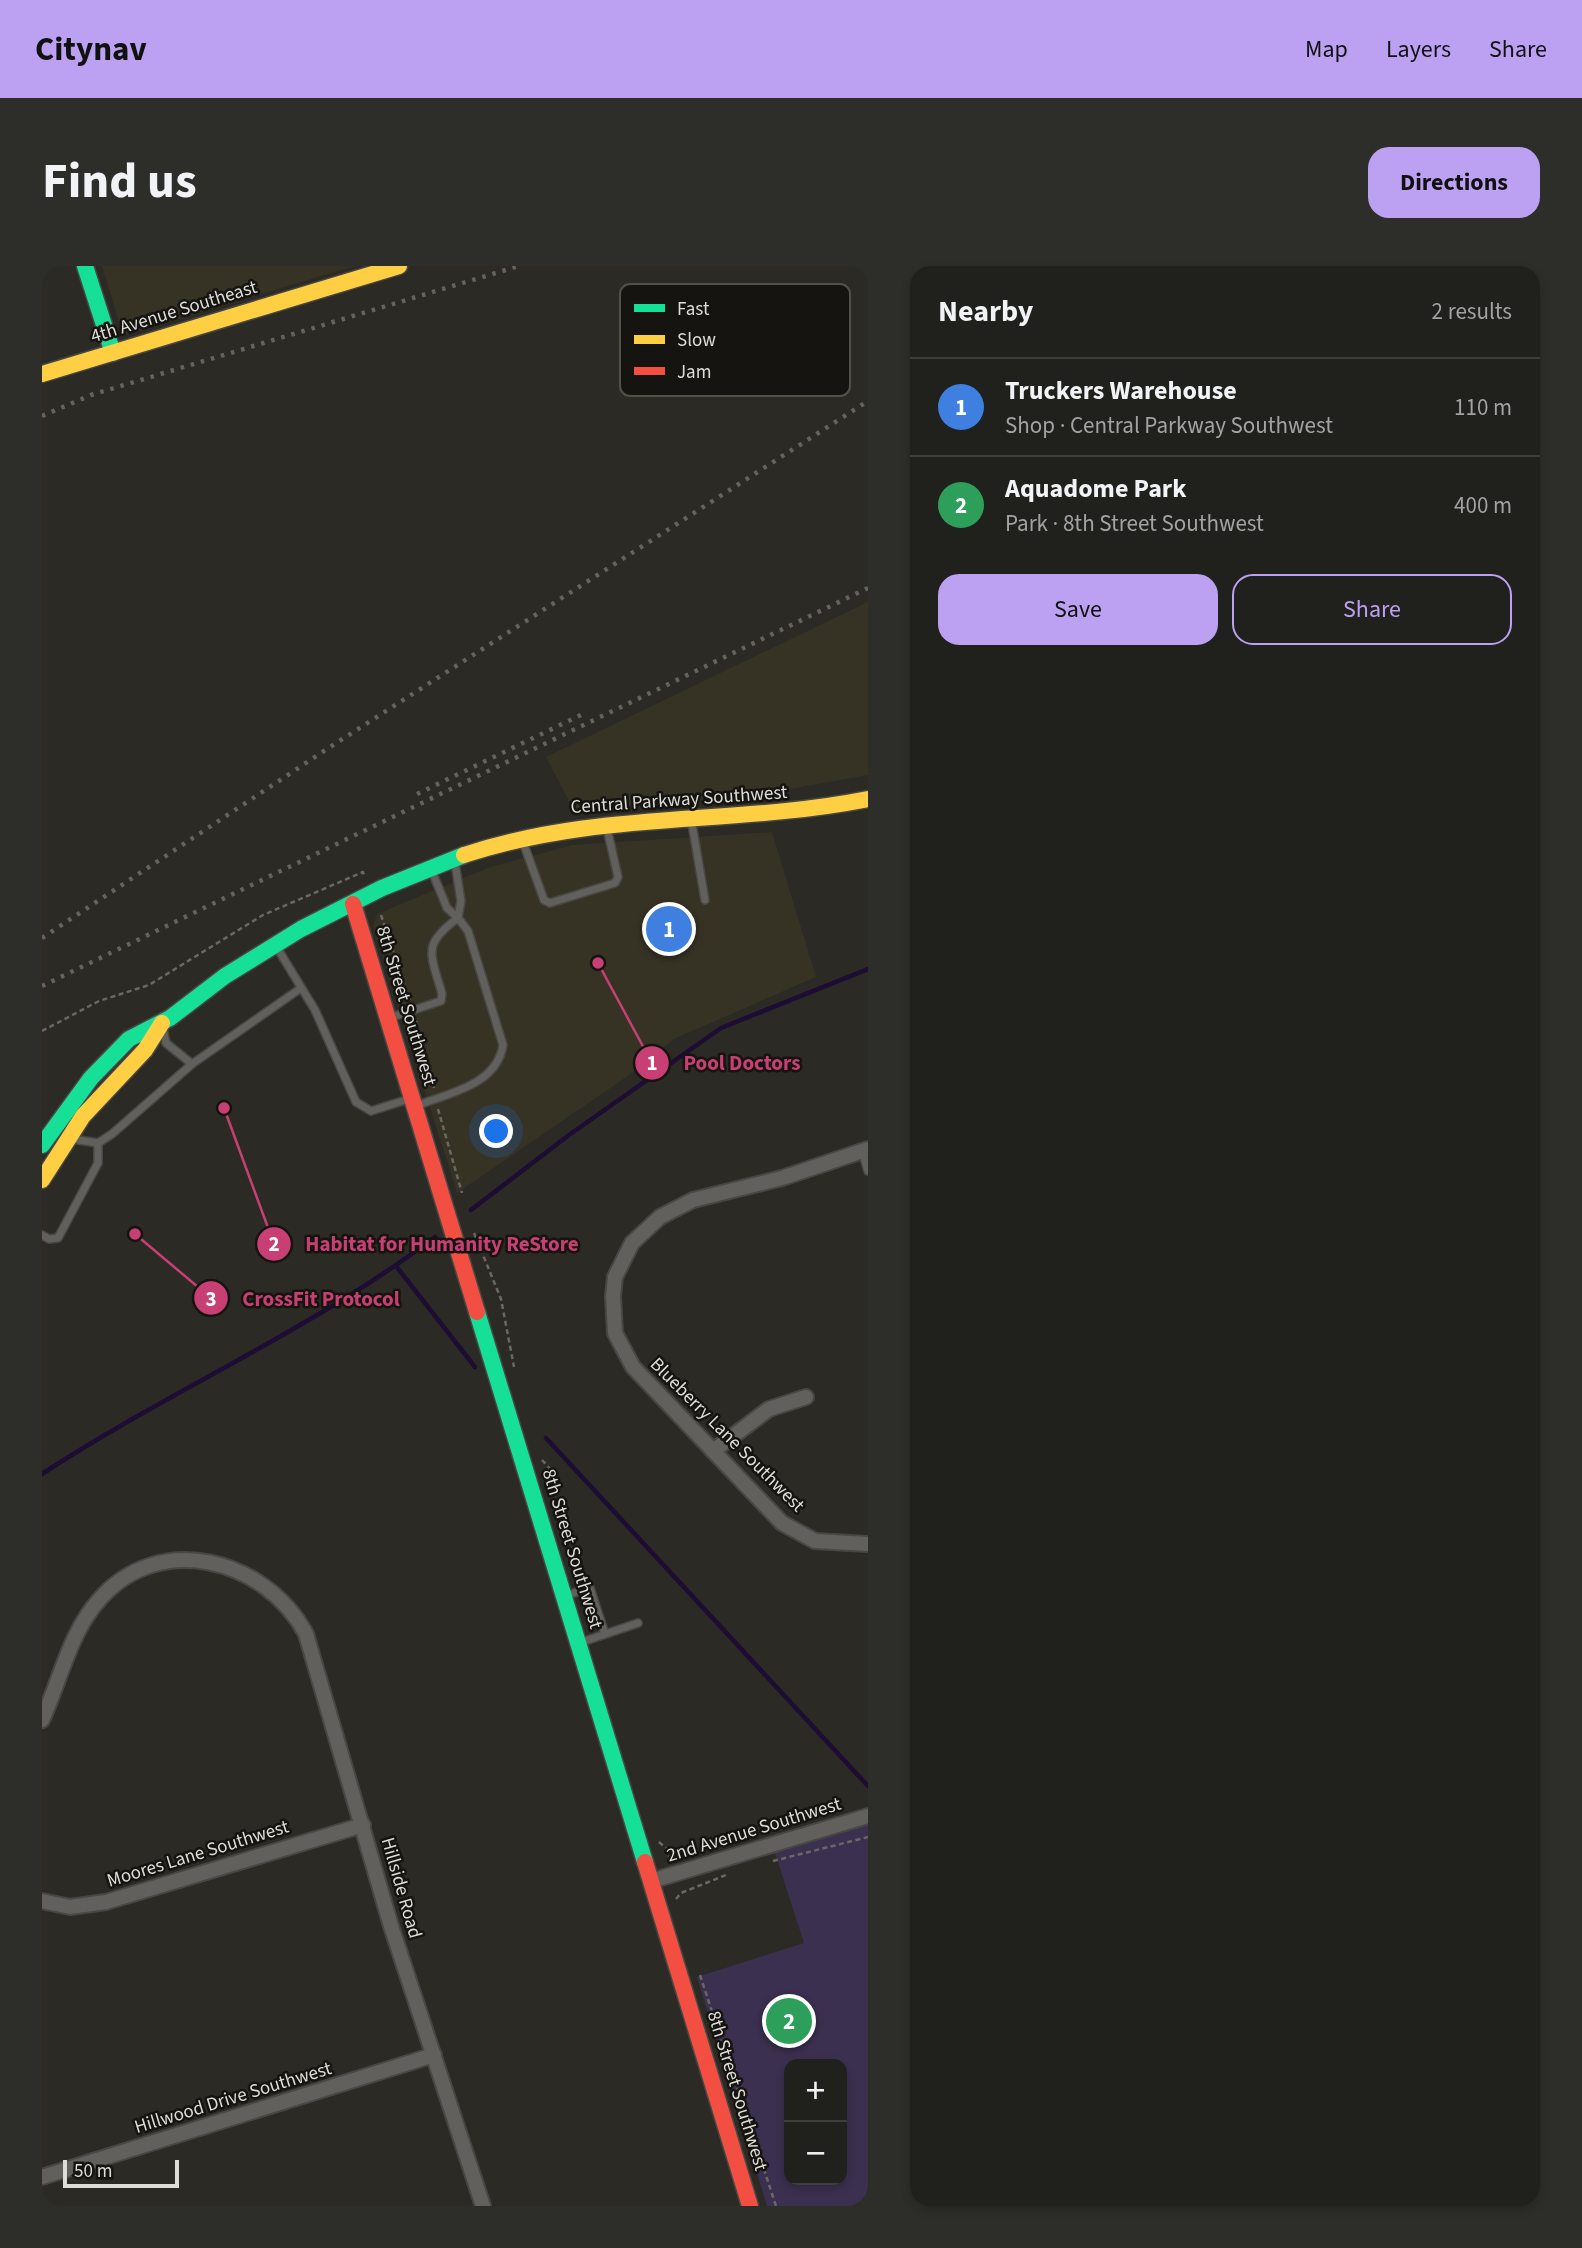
<!DOCTYPE html>
<meta charset="utf-8">
<style>
body{margin:0;font-family:"Source Sans 3",sans-serif;background:#2d2d29;color:#f1f3f6}
.controls{position:absolute;right:21px;bottom:21px;display:grid;overflow:hidden;border-radius:14px;box-shadow:0 4px 10px #0003}
.controls button{width:63px;height:63px;display:grid;place-items:center;padding:0;border:0;border-bottom:2px solid #3d3e3b;background:#20201c;color:#f1f3f6;font:35px sans-serif}
.scale{position:absolute;left:21px;bottom:18px;width:116px;box-sizing:border-box;padding-left:7px;border:4px solid #dedcd6;border-top:0;font-size:19px;line-height:24px;white-space:nowrap;color:#dedcd6;-webkit-text-stroke:5px #151410;paint-order:stroke}
.you{position:absolute;left:455px;top:866px;width:24px;height:24px;margin:-18px;border:5px solid #fff;border-radius:50%;background:#1a73e8;box-shadow:0 0 0 10px #1a73e833}
.badge{display:grid;place-items:center;width:46px;height:46px;border-radius:50%;background:#bca0f2;color:#fff;font-size:23px;font-weight:700}
.pin{position:absolute;translate:-50% -50%;border:4px solid #fff;box-shadow:0 2px 7px #0006}
.list{margin:0;padding:0;list-style:none}
h2{display:flex;justify-content:space-between;align-items:center;height:91px;margin:0;padding:0 28px;font-size:30px}
h2 small{font-size:23px;font-weight:400;color:#a2a3a3}
.list li{display:grid;grid-template-columns:46px 1fr auto;gap:21px;align-items:center;box-sizing:border-box;height:98px;padding:0 28px;border-top:2px solid #3d3e3b}
.list b{display:block;font-size:26px;white-space:nowrap}
.list p{margin:0;font-size:23px;white-space:nowrap;color:#a2a3a3}
.list em{font-size:23px;font-style:normal;color:#a2a3a3}
.actions{display:flex;gap:14px;padding:21px 28px}
.actions a{flex:1;padding:16px 0;border:2px solid #bca0f2;border-radius:21px;text-align:center;font-size:24px;color:#bca0f2}
.actions .main{background:#bca0f2;color:#111}
.map{position:relative;flex:none;width:826px;height:1940px;overflow:hidden;border-radius:21px}
header{display:flex;align-items:center;gap:42px;box-sizing:border-box;height:98px;padding:0 35px;background:#bca0f2;color:#111}
header strong{font-size:33px}
nav{display:flex;gap:38px;margin-inline-start:auto;font-size:24px}
.intro{display:flex;align-items:center;justify-content:space-between;box-sizing:border-box;height:168px;padding:0 42px}
h1{margin:0;font-size:49px}
.button{padding:18px 32px;border-radius:21px;background:#bca0f2;color:#111;font-size:24px;font-weight:700}
main{display:flex;gap:42px;padding:0 42px}
aside{flex:1;background:#20201c;border-radius:21px;box-shadow:0 4px 10px #0003}
.map>svg:first-child{display:block}
</style>
<header>
<strong>Citynav</strong>
<nav><a>Map</a><a>Layers</a><a>Share</a></nav>
</header>
<div class="intro"><h1>Find us</h1><a class="button">Directions</a></div>
<main>
<div class="map">
<svg width="826" height="1940" viewBox="0 0 826 1940">
<rect width="100%" height="100%" fill="#2b2a25"/>
<g fill="#363324">
<polygon points="60,0 313,0 81,69"/>
<polygon points="826,336 826,509 698,532 531,543 504,491"/>
<polygon points="730,566 774,711 632,773 583,812 415,927 331,660 335,648 448,601 530,579"/>
</g>
<path fill="#3b304f" fill-rule="evenodd" d="M 826,1559 L 826,1940 L 725,1940 L 655,1711 L 762,1677 L 733,1587 ZM 800,1798 L 800,1914 L 747,1914 L 747,1798 Z"/>
<g fill="none" stroke-linecap="round" stroke-linejoin="round">
<g stroke="#1d0c34" stroke-width="4.5">
<polyline points="429,944 527,869 679,762 826,703"/>
<polyline points="354,1000 433,1101"/>
<polyline points="504,1172 826,1520"/>
<path d="M 0,1208 C 128,1124 270,1064 393,971"/>
</g>
<g stroke="#484743" stroke-width="10">
<g id="lane">
<polyline points="649,552 663,634"/>
<polyline points="481,576 502,634 508,637 573,617 576,611 564,558"/>
<polyline points="389,603 405,642 416,652 419,635 413,597"/>
<polyline points="234,680 273,744 314,836 329,845 367,833"/>
<path d="M 350,751 L 399,735 L 400,728 C 389,688 379,679 416,652 L 426,665 L 461,779 C 455,819 407,827 374,840"/>
<polyline points="121,762 124,777 150,798"/>
<polyline points="30,873 56,877 70,868 150,798 259,722"/>
<polyline points="820,885 826,905"/>
<polyline points="0,969 7,973 16,972 56,897 56,877"/>
<polyline points="525,1329 548,1322 563,1368"/>
<polyline points="537,1377 596,1357"/>
</g>
</g>
<g stroke="#484743" stroke-width="18">
<g id="street">
<polyline points="826,883 740,912 651,934 618,951 590,977 573,1011 571,1030 573,1067 591,1101 740,1257 773,1275 826,1278"/>
<polyline points="671,1185 727,1143 764,1131"/>
<path d="M 0,1454 C 18,1415 28,1366 57,1334 C 117,1264 224,1293 264,1368 L 349,1660 L 441,1940"/>
<polyline points="609,1615 826,1550"/>
<polyline points="0,1635 28,1641 64,1636 321,1559"/>
<polyline points="0,1911 392,1789"/>
</g>
</g>
<g stroke="#484743" stroke-width="19">
<g id="fast">
<polyline points="43,0 71,87"/>
<polyline points="0,879 49,812 87,773 128,752 183,710 259,663 340,622 422,589"/>
<polyline points="435,1046 603,1596"/>
</g>
</g>
<g stroke="#484743" stroke-width="19">
<g id="slow">
<polyline points="0,108 357,0"/>
<path d="M 422,589 C 559,544 689,560 826,533"/>
<polyline points="0,914 41,850 103,784 120,757"/>
</g>
</g>
<g stroke="#484743" stroke-width="19">
<g id="jam">
<polyline points="311,638 435,1046"/>
<polyline points="603,1596 708,1940"/>
</g>
</g>
<g stroke="#696864" stroke-width="2.5" stroke-dasharray="5 3.5" stroke-linecap="butt">
<polyline points="339,649 368,735"/>
<polyline points="374,755 392,822"/>
<polyline points="0,765 57,735 107,719 221,649 321,606 322,610"/>
<polyline points="396,843 420,927"/>
<polyline points="432,967 459,1033 472,1101"/>
<polyline points="500,1194 511,1206 538,1312"/>
<polyline points="617,1576 624,1582 628,1593"/>
<polyline points="731,1595 826,1571"/>
<polyline points="634,1633 639,1627 684,1609"/>
<polyline points="658,1709 734,1940"/>
</g>
<use href="#lane" stroke="#61605c" stroke-width="7"/>
<use href="#street" stroke="#61605c" stroke-width="14"/>
<use href="#fast" stroke="#16e098" stroke-width="16"/>
<use href="#slow" stroke="#ffcf43" stroke-width="16"/>
<use href="#jam" stroke="#f24e42" stroke-width="16"/>
<g stroke="#64635f" stroke-width="4.5" stroke-dasharray="3.5 7" stroke-linecap="butt">
<polyline points="0,150 49,129 477,0"/>
<polyline points="375,528 545,446"/>
<polyline points="0,672 285,483 826,135"/>
<polyline points="0,720 826,322"/>
</g>
</g>
<g text-anchor="middle" dominant-baseline="central" stroke-width="5" stroke-linejoin="round" paint-order="stroke">
<g font-size="19" fill="#dedcd6" stroke="#151410">
<text transform="translate(132 46) rotate(-17)">4th Avenue Southeast</text>
<text transform="translate(637 534) rotate(-4)">Central Parkway Southwest</text>
<text transform="translate(364 740) rotate(73)">8th Street Southwest</text>
<text transform="translate(685 1169) rotate(45)">Blueberry Lane Southwest</text>
<text transform="translate(530 1283) rotate(73)">8th Street Southwest</text>
<text transform="translate(712 1564) rotate(-17)">2nd Avenue Southwest</text>
<text transform="translate(156 1588) rotate(-17)">Moores Lane Southwest</text>
<text transform="translate(359 1622) rotate(74)">Hillside Road</text>
<text transform="translate(695 1825) rotate(73)">8th Street Southwest</text>
<text transform="translate(191 1832) rotate(-17)">Hillwood Drive Southwest</text>
</g>
</g>
<rect x="578" y="18" width="230" height="112" rx="10" fill="#151410" stroke="#51504b" stroke-width="2"/>
<rect x="592" y="38" width="31" height="8" fill="#16e098"/>
<rect x="592" y="69" width="31" height="9" fill="#ffcf43"/>
<rect x="592" y="101" width="31" height="8" fill="#f24e42"/>
<g font-size="19" fill="#dedcd6">
<text x="635" y="49">Fast</text>
<text x="635" y="80">Slow</text>
<text x="635" y="112">Jam</text>
</g>
<path fill="none" stroke="#c83f74" stroke-width="2.5" d="M556 697L610 797M182 842L232 978M93 968L169 1032"/>
<g fill="#c83f74" stroke="#151410" stroke-width="2.5">
<circle cx="556" cy="697" r="7"/>
<circle cx="182" cy="842" r="7"/>
<circle cx="93" cy="968" r="7"/>
<circle cx="610" cy="797" r="18"/>
<circle cx="232" cy="978" r="18"/>
<circle cx="169" cy="1032" r="18"/>
</g>
<g font-size="21" text-anchor="middle" font-weight="bold" fill="#fff">
<text x="610" y="804">1</text>
<text x="232" y="985">2</text>
<text x="169" y="1040">3</text>
</g>
<g font-size="21" text-anchor="middle" font-weight="bold" fill="#c83f74" stroke="#151410" stroke-width="5" stroke-linejoin="round" paint-order="stroke">
<text x="700" y="804">Pool Doctors</text>
<text x="400" y="985">Habitat for Humanity ReStore</text>
<text x="279" y="1040">CrossFit Protocol</text>
</g>
</svg>
<div class="controls">
<button>+</button>
<button>−</button>
</div>
<div class="scale">50 m</div>
<div class="you"></div>
<div class="pin badge" style="left:627px;top:663px;background:#3f7fe0">1</div>
<div class="pin badge" style="left:747px;top:1755px;background:#2e9e5b">2</div>
</div>
<aside>
<h2>Nearby<small>2 results</small></h2>
<ul class="list">
<li><span class="badge" style="background:#3f7fe0">1</span><div><b>Truckers Warehouse</b><p>Shop · Central Parkway Southwest</p></div><em>110 m</em></li>
<li><span class="badge" style="background:#2e9e5b">2</span><div><b>Aquadome Park</b><p>Park · 8th Street Southwest</p></div><em>400 m</em></li>
</ul>
<div class="actions"><a class="main">Save</a><a>Share</a></div>
</aside>
</main>
